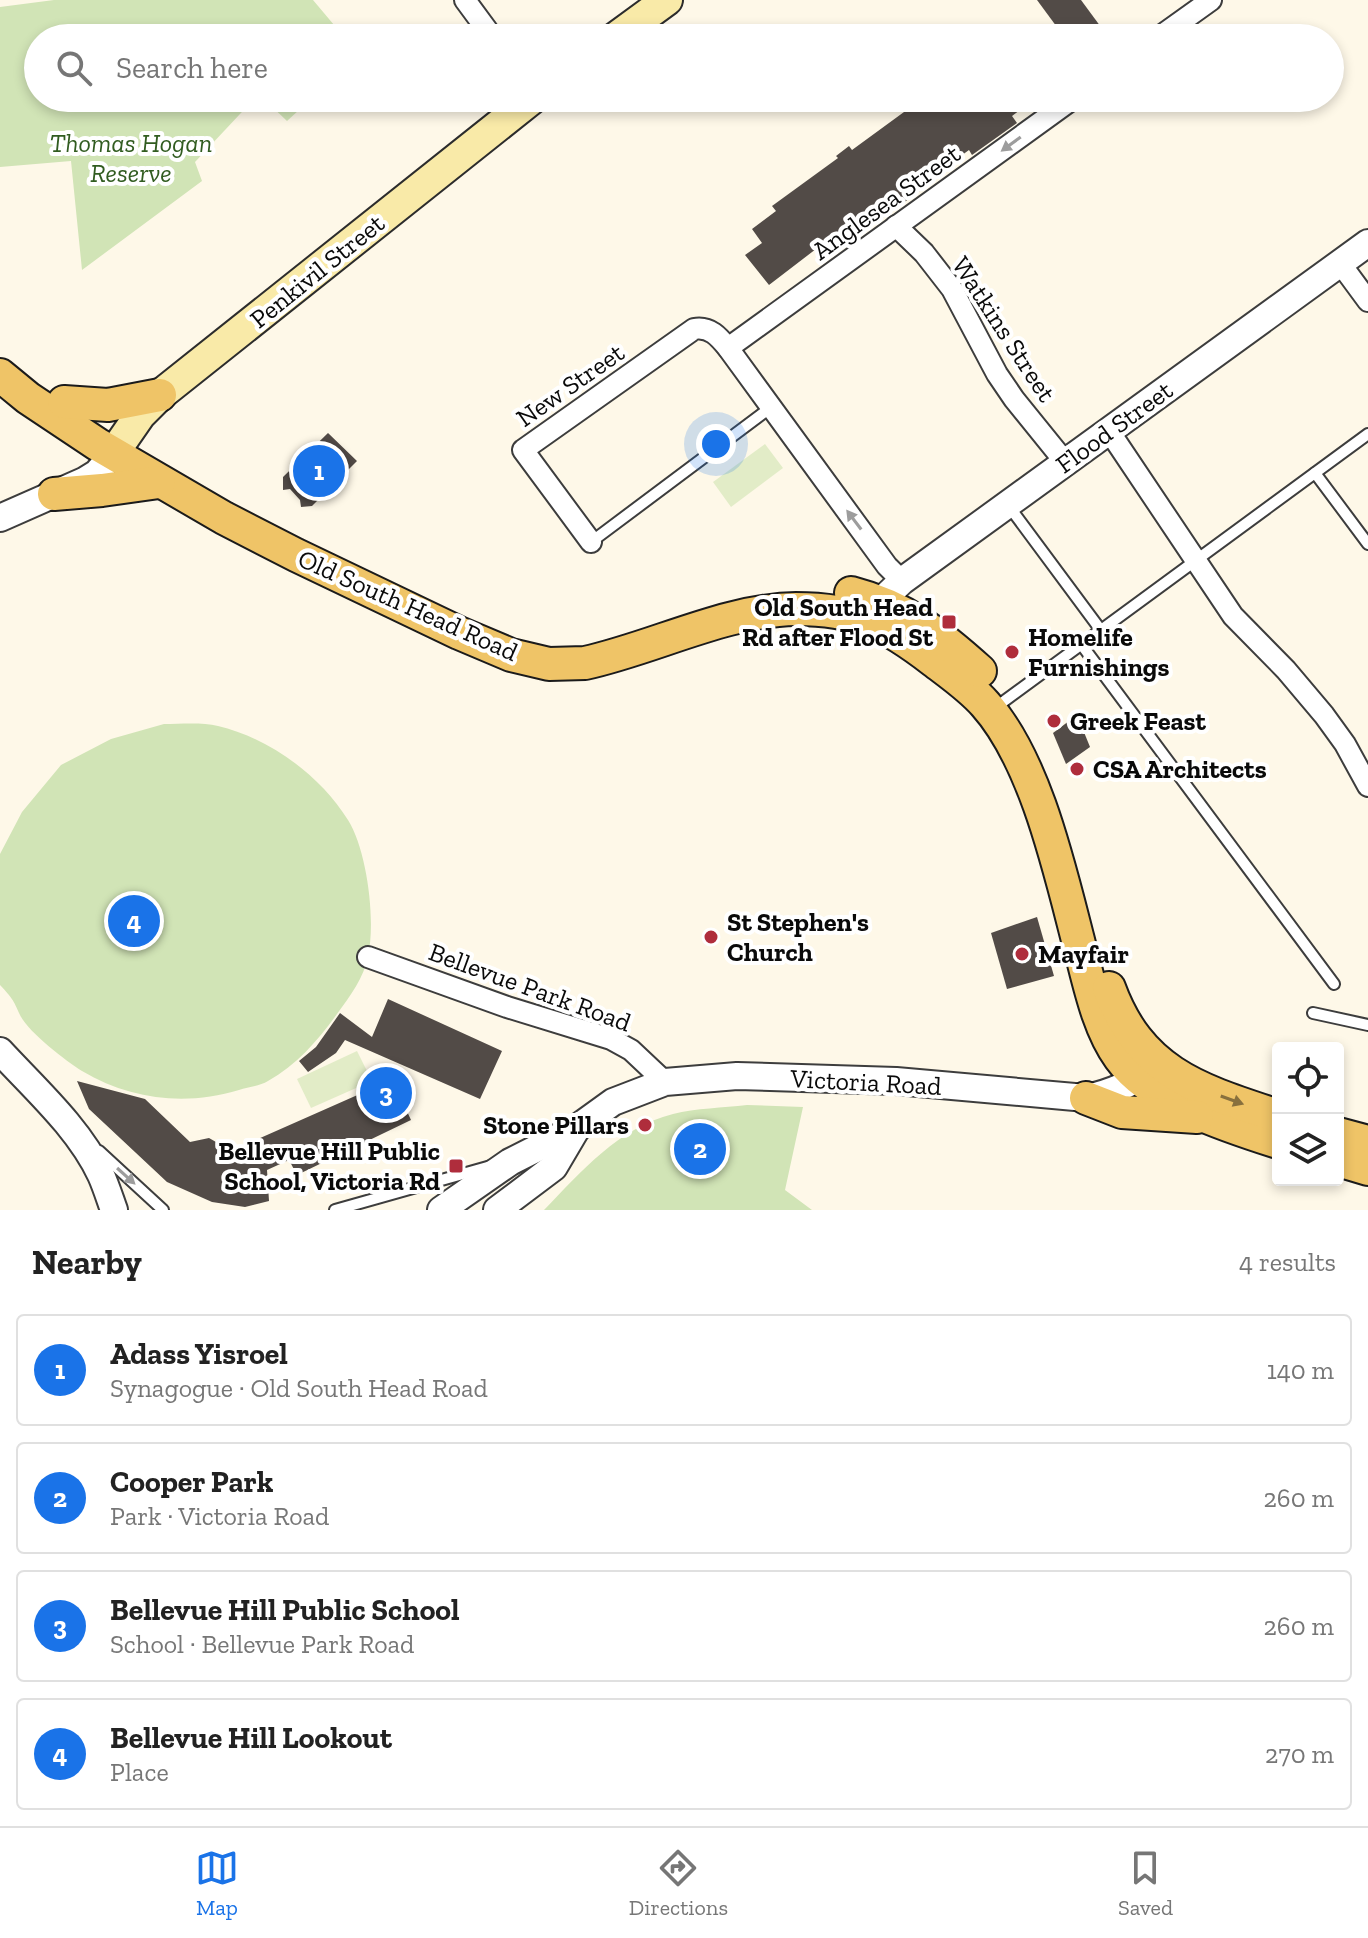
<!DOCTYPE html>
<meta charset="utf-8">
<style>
body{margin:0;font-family:"Zilla Slab",serif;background:#f6f6f6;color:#222}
.controls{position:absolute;right:24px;bottom:24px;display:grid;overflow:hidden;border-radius:8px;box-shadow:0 4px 12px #0003}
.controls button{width:72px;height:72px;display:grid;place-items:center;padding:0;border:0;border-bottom:2px solid #e0e0e0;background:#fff;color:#222;font:40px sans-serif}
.you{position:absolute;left:716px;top:444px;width:28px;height:28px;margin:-20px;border:6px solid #fff;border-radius:50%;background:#1a73e8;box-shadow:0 0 0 12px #1a73e833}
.badge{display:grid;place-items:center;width:52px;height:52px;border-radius:50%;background:#1a73e8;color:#fff;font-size:26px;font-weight:700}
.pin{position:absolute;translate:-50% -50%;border:4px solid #fff;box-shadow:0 2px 8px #0006}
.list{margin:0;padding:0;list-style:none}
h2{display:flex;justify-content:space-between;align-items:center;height:104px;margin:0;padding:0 32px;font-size:34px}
h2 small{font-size:26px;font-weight:400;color:#767676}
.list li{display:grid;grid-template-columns:52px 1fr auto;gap:24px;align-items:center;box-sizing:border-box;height:112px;margin:0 16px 16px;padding:0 16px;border:2px solid #e0e0e0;border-radius:8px}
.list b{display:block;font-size:30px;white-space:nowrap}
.list p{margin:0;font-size:26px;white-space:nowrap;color:#767676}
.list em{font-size:26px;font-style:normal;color:#767676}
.icon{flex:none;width:44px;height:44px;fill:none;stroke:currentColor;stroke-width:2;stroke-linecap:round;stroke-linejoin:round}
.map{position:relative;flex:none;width:1368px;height:1210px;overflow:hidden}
.search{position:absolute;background:#fff;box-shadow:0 4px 12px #0003;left:24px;right:24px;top:24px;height:88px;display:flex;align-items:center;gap:20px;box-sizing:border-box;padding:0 28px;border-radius:44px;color:#767676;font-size:30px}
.sheet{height:616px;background:#fff}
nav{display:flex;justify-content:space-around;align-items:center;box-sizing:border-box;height:112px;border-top:2px solid #e0e0e0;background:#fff;font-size:22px;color:#767676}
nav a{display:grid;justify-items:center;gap:4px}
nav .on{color:#1a73e8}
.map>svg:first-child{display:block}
</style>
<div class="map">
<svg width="1368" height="1210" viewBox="0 0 1368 1210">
<rect width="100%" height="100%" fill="#fef8e8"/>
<g fill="#d1e4b6">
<polygon points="54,0 313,0 345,38 38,38 38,98 255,98 195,162 202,181 82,270 71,161 0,167 0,7"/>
<polygon points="263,98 312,98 287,121"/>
<path d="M 164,724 C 181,724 202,722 218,726 C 269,738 320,775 348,820 C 367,850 376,921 368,956 C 364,978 350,996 337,1014 C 318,1040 297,1065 268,1081 C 260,1086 248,1087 239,1090 C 186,1106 131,1100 82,1071 C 66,1061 28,1032 20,1015 C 13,999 12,998 0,985 L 0,854 L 22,812 L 61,765 L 111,739 Z"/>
<path d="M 747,1105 L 803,1107 L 785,1190 L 812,1210 L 544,1210 C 582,1171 618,1128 673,1114 C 696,1108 723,1108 747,1105 Z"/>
</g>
<g fill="#e2ecc7">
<polygon points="765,444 783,468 731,507 713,482"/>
<polygon points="357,1051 372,1081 311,1108 297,1079"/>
</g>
<g fill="#524b47">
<polygon points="1037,0 1081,0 1109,38 1065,38"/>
<polygon points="894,98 1036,98 1012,116 1017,123 972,155 969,150 922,184 925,187 838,251 829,239 769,285 745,255 762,243 752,229 776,211 772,206 838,158 836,156 849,146 852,150 904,112"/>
<polygon points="328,433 357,461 312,506 301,507 300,500 290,489 283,490 283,477"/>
<polygon points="1077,715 1090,747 1066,764 1053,733"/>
<polygon points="1037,917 1054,976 1007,989 991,933"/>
<polygon points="388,999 502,1051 480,1099 345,1040 336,1053 308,1072 299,1061 316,1047 340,1013 372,1037"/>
<polygon points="390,1075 411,1120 297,1175 289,1160 267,1170 269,1201 245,1207 212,1202 167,1182 89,1109 77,1081 145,1099 190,1142 209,1138 216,1142 224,1154 362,1093 359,1087"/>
</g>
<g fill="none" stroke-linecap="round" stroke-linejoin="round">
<g stroke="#3d3d3d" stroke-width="14">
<g id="service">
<polyline points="1315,473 1368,544"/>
<polyline points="1008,505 1100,629"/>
<polyline points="591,542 770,408"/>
<polyline points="1081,644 1334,984"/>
<polyline points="992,710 1368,434"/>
<polyline points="1313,1013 1368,1025"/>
<polyline points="99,1151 163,1210"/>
<polyline points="335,1210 491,1166"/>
</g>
</g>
<g stroke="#3d3d3d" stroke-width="24">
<g id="minor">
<polyline points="465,0 493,38"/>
<polyline points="1158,38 1211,0"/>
<polyline points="896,226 924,253 952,289 997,374 1014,399 1065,462"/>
<polyline points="1340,263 1368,301"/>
<polyline points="728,348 1074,98"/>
<polyline points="1109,431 1233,616 1286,670 1324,715 1345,744 1368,786"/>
<path d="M 591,542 L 523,450 L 694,329 C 710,326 719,337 728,348 L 887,566 L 902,581"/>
<polyline points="368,957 507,1007 611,1039 631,1050 665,1082"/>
</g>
</g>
<g stroke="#3d3d3d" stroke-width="30">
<g id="tertiary">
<polyline points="0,518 84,481 97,473 113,454"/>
<polyline points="871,618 881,601 902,581 1368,243"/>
<path d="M 0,1051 C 35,1089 79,1128 101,1175 C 106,1186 110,1199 114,1210"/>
<path d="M 441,1210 L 510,1162 L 577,1128 L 613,1102 L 665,1082 L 737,1076 L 896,1081 L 1086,1098 C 1112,1093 1132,1084 1153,1068"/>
<polyline points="497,1210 554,1167 577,1128"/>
</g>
</g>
<g stroke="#2c2c2c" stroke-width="34">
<g id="secondary">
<polyline points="615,38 667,0"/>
<polyline points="113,454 140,415 160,395 533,98"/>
</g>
</g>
<g stroke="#1b1b1b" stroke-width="36">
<g id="primary">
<path d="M 0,375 L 28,398 L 97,444 L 224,518 L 296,555 L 459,633 L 511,655 L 549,664 L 585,663 C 654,648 725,610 796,609 C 857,609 886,624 934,661 C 951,674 970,687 985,704 C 1036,761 1060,871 1079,944 C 1089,981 1097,1026 1120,1058 C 1152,1102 1228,1126 1278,1142"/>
<polyline points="64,402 108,405 160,395"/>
<polyline points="54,494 102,490 159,482"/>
<path d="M 851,593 C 905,607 939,634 980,671"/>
<path d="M 1109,988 C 1140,1073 1199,1090 1278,1116"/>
<polyline points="1086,1098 1122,1112 1197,1117"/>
<polyline points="1338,1134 1368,1142"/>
<polyline points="1338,1160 1368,1169"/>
</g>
</g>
<use href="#service" stroke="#fff" stroke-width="10"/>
<use href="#minor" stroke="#fff" stroke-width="20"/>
<use href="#tertiary" stroke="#fff" stroke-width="26"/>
<use href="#secondary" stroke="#f9eaa8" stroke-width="30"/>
<use href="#primary" stroke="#efc467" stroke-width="32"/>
</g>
<defs><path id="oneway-solid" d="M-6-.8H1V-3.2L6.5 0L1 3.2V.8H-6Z" transform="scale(2)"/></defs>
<g fill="#9d9d9d">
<use href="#oneway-solid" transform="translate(1011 144) rotate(144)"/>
<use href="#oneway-solid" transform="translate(854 520) rotate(-127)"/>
<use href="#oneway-solid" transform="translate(126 1176) rotate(42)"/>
</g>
<use fill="#88703d" href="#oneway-solid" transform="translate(1232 1100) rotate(20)"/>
<g fill="#af2d3c" stroke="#fff" stroke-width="3">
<rect x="941" y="614" width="16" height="16" rx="4"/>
<circle cx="1012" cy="652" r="8"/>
<circle cx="1054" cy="721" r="8"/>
<circle cx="1077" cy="769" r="8"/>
<circle cx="711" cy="937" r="8"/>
<circle cx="1022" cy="954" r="8"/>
<circle cx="645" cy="1125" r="8"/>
<rect x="448" y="1158" width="16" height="16" rx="4"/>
</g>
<g text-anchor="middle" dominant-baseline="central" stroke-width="8" stroke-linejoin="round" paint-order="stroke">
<g font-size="26" font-style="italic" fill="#315c20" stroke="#fff">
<text x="131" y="143">Thomas Hogan<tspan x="131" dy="30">Reserve</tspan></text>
</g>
<g font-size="26" fill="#0a0a0a" stroke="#fff">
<text transform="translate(886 202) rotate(-36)">Anglesea Street</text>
<text transform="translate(317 271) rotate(-39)">Penkivil Street</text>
<text transform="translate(1004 329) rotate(57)">Watkins Street</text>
<text transform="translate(570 385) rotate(-35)">New Street</text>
<text transform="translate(1114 427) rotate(-36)">Flood Street</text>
<text transform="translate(408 605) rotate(24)">Old South Head Road</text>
<text transform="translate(530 987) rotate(20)">Bellevue Park Road</text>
<text transform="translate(866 1082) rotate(3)">Victoria Road</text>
</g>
<g font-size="26" font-weight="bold" fill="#0a0a0a" stroke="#fff" text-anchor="start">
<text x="933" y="607" text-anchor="end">Old South Head<tspan x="933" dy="30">Rd after Flood St</tspan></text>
<text x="1028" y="637">Homelife<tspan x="1028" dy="30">Furnishings</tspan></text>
<text x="1070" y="721">Greek Feast</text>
<text x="1093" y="769">CSA Architects</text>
<text x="727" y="922">St Stephen's<tspan x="727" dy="30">Church</tspan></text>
<text x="1038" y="954">Mayfair</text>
<text x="629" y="1125" text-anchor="end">Stone Pillars</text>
<text x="440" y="1151" text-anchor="end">Bellevue Hill Public<tspan x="440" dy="30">School, Victoria Rd</tspan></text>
</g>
</g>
</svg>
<div class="controls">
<button><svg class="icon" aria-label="locate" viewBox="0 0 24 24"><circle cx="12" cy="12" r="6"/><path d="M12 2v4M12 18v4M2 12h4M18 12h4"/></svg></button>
<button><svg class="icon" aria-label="layers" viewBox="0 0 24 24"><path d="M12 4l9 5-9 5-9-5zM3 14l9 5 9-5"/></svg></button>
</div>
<div class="you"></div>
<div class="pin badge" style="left:319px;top:471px">1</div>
<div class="pin badge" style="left:700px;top:1149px">2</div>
<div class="pin badge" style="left:386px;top:1093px">3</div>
<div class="pin badge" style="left:134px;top:921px">4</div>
<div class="search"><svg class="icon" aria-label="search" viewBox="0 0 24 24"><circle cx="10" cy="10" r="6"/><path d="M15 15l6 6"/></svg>Search here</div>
</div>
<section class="sheet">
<h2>Nearby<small>4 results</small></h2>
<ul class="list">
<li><span class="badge">1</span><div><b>Adass Yisroel</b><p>Synagogue · Old South Head Road</p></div><em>140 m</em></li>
<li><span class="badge">2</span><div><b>Cooper Park</b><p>Park · Victoria Road</p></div><em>260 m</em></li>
<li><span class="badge">3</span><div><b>Bellevue Hill Public School</b><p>School · Bellevue Park Road</p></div><em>260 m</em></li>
<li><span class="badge">4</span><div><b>Bellevue Hill Lookout</b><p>Place</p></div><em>270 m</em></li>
</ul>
</section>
<nav>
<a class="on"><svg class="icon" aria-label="map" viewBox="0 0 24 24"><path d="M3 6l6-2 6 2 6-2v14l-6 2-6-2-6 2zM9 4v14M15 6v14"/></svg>Map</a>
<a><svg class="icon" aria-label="directions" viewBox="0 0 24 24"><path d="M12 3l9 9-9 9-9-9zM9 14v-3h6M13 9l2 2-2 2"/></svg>Directions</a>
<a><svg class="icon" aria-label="saved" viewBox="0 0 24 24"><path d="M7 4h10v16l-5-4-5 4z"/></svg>Saved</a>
</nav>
